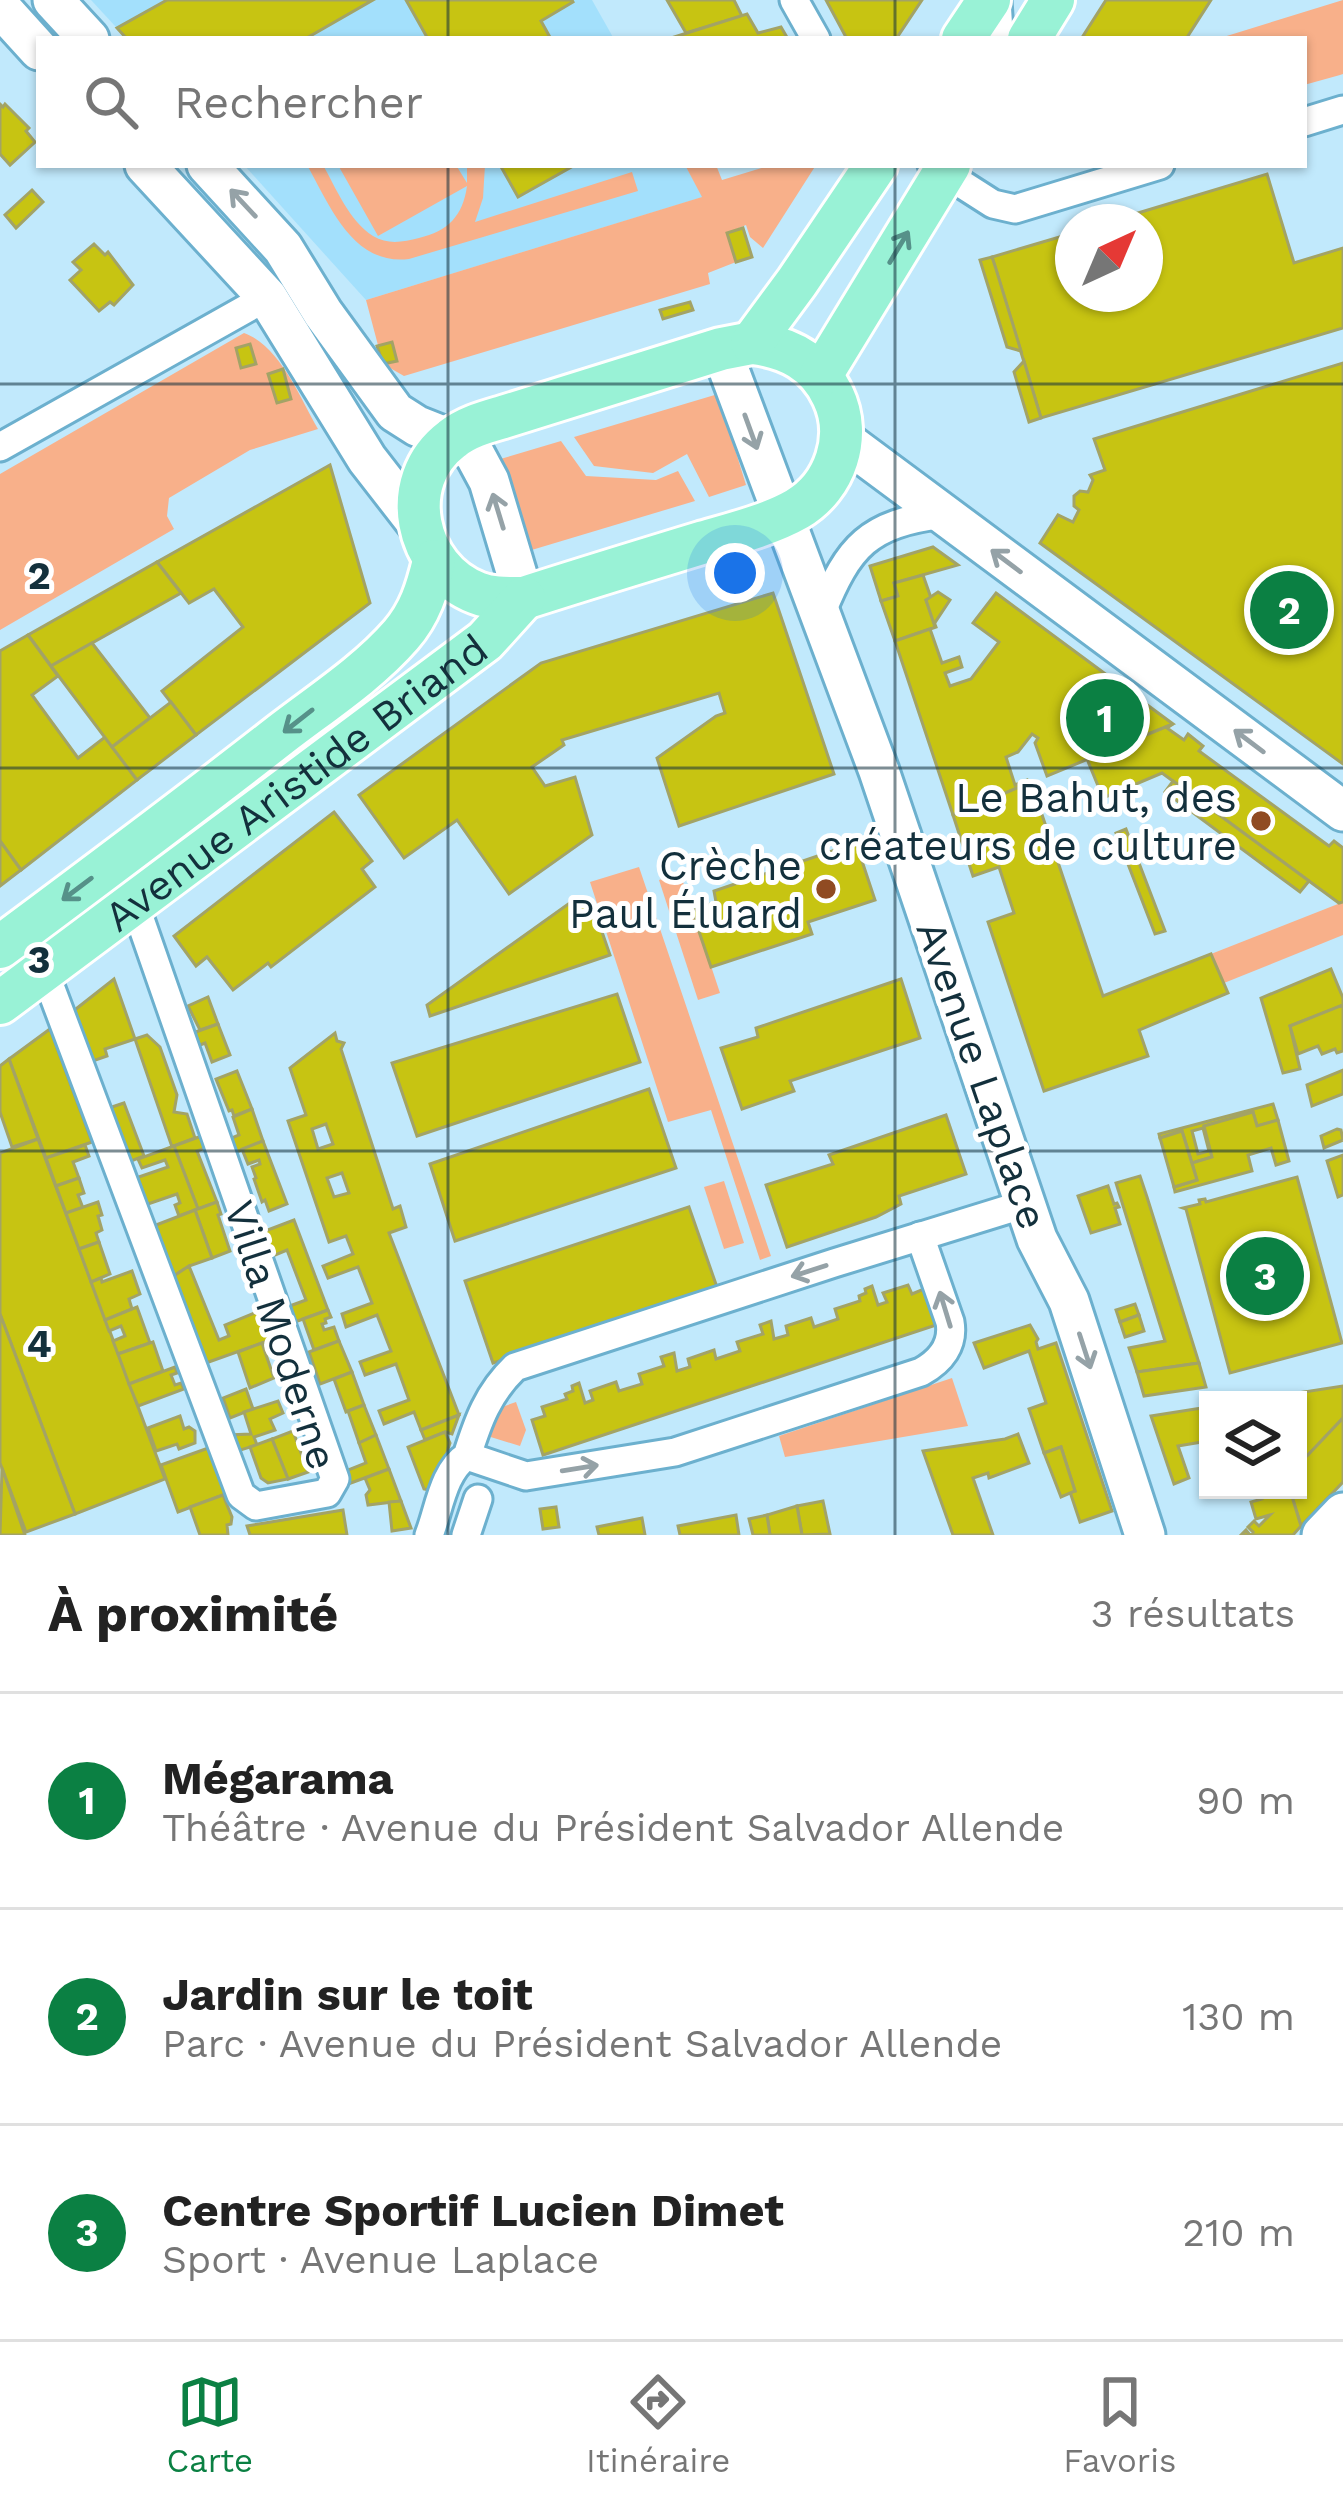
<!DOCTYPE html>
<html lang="fr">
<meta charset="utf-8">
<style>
body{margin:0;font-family:"Work Sans",sans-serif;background:#f2f2f2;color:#222}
.controls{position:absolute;right:36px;bottom:36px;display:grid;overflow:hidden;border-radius:0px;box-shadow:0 3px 9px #0004}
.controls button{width:108px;height:108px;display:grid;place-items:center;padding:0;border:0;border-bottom:3px solid #e0e0e0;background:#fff;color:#222;font:60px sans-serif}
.compass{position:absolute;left:1055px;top:204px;width:108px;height:108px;border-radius:50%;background:#fff;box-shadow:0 3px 9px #0004;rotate:44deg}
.you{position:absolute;left:735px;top:573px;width:42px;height:42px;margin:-30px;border:9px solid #fff;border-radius:50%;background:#1a73e8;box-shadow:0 0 0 18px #1a73e833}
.badge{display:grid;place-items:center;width:78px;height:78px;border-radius:50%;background:#0b8043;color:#fff;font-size:39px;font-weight:700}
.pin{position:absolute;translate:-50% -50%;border:6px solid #fff;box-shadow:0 3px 12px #0006}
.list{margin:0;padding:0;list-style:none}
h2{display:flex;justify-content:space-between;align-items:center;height:156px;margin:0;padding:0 48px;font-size:51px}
h2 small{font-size:39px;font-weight:400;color:#767676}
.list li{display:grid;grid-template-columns:78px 1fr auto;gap:36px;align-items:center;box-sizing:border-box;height:216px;padding:0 48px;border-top:3px solid #e0e0e0}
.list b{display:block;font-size:45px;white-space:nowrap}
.list p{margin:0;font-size:39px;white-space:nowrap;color:#767676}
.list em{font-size:39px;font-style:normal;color:#767676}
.icon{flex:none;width:66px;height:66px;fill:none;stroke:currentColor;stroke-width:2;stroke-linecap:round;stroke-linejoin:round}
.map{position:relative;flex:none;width:1343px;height:1535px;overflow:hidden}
.search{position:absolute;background:#fff;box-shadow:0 3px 9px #0004;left:36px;right:36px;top:36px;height:132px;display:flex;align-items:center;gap:30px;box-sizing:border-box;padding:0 42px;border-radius:0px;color:#767676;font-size:45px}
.sheet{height:804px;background:#fff}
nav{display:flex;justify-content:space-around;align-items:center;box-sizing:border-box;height:168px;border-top:3px solid #e0e0e0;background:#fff;font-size:33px;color:#767676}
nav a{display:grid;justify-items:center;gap:6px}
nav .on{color:#0b8043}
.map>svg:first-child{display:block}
</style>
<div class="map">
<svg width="1343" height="1535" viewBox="0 0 1343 1535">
<rect width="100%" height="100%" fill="#c1e9fc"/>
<g fill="#a3e0fc">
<polygon points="91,0 592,0 614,39 127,39"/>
<polygon points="244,165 685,165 703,197 366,300"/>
</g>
<g fill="#f8b08a">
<polygon points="1343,0 1343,74 1340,75 1304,85 1304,39 1217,39"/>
<path d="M 307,165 L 323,165 C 336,188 349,221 373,236 C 388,245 403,242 419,238 C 448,231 463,216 467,186 L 378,236 L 338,165 L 456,165 L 467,183 L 467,165 L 485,165 L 483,198 L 475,222 L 632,172 L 638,191 L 409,259 C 353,266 330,206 307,165 Z"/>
<polygon points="685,165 716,165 722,180 771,165 816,165 763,248 750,237 746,225 727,233 736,262 708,273 710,284 404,376 383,364 366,300 702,197"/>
<path d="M 244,333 C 280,346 300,398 318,429 L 250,450 L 169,498 L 167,516 L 174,529 L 0,630 L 0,474 Z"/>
<polygon points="718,394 746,485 709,497 687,454 653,473 594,466 574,437"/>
<polygon points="561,441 586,476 656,480 678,471 695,501 525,552 497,460"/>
<polygon points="639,867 771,1256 760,1260 711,1110 668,1122 590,882"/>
<polygon points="680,873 720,993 698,1000 659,880"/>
<polygon points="1343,902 1343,935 1224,983 1211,954"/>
<polygon points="724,1181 744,1243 724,1249 704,1187"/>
<polygon points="952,1378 968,1426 785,1457 779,1436"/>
<polygon points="516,1402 526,1430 520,1446 481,1434 488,1412"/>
</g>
<g fill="#c7c412" stroke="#a3a366" stroke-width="3" fill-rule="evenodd">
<polygon points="167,0 373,0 305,39 127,39 117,28"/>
<polygon points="406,0 572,0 573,2 541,21 551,39 428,39"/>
<polygon points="667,0 734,0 742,16 686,33"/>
<polygon points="826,0 922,0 896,39 847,39"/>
<polygon points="1106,0 1211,0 1186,39 1088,39 1083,36"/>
<polygon points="747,14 758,33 781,27 788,39 668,39"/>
<polygon points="0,104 3,107 5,104 29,128 26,131 35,142 10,165 0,154"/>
<polygon points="500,165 575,165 518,197"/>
<polygon points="1267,174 1294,263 1343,248 1343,328 1041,418 992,257 1073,233 1073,294 1145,294 1145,222 1108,222"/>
<polygon points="32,190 43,202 16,228 5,215"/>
<polygon points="743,228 752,257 736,262 727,233"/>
<polygon points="94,244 105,255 108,252 133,285 114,305 110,302 99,311 70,280 81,270 73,262"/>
<polygon points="992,257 996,269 1021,351 1007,347 980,260"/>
<polygon points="690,302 693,310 663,319 660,310"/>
<polygon points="392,342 397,361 383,364 377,346"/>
<polygon points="250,344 256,364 241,368 236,348"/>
<polygon points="1024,361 1041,418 1029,422 1014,372"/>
<polygon points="1343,363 1343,764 1040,543 1058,515 1073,522 1079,510 1074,506 1074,496 1080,491 1088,492 1093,480 1090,475 1105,470 1094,439"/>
<polygon points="283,369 291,399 277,403 268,374"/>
<polygon points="330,465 370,603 196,735 162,691 243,627 214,589 189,603 157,562"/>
<polygon points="933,547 958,565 894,583 898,596 881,601 870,566"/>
<polygon points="157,562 181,593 51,666 28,635"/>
<polygon points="923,575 931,598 926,600 936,627 895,641 881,601 898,596 894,583"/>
<polygon points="938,592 950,600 934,624 926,600"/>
<polygon points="773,593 834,774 679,826 657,758 716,716 725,713 719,693 562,740 564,745 532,767 545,786 575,777 592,835 509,894 457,820 404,858 359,795 541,663"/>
<polygon points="996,593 1173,724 1047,776 1035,743 1038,738 1032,734 1018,752 1006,757 1015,785 1027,780 1028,784 953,815 895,641 930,629 942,663 959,657 962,667 945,673 950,686 971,679 999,642 973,623"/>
<polygon points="28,635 58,676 32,695 78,758 105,737 137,780 21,870 0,841 0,651"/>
<polygon points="92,643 150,718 112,747 51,666"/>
<polygon points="171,702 196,735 137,780 112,747"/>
<polygon points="1173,724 1167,728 1184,740 1188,734 1203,746 1199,751 1266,800 1329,846 1334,841 1343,848 1343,902 1339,903 1162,773 1103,798 1087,759"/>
<polygon points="1173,781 1309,881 1300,892 1165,792"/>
<polygon points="1031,782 1103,996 1211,954 1228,993 1139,1030 1148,1056 1044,1091 988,922 1014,913 999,867 973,876 953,815"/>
<polygon points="334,812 372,861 362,869 375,887 271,967 268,963 233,990 207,957 196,966 174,936"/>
<polygon points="1126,829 1165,931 1155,934 1116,833"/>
<polygon points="0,841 21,870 0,886"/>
<polygon points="856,843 875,900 808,922 812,934 711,967 692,911 716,902 714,891"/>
<polygon points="578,897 591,900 610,955 430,1016 427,1005"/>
<polygon points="1331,969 1343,998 1343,1005 1290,1026 1300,1069 1283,1073 1261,998"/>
<polygon points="114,979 135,1039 105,1049 107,1056 90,1062 67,1016"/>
<polygon points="901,979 920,1038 790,1081 794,1091 742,1109 721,1048 758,1037 756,1028"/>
<polygon points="617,994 640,1062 417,1136 392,1063"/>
<polygon points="208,997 218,1024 200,1030 188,1006"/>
<polygon points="1343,1005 1343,1051 1337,1053 1335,1049 1322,1054 1318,1046 1298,1054 1290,1026"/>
<polygon points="218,1024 230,1055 212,1062 205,1043 195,1047 190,1034"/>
<polygon points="50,1029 92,1142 46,1158 9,1059"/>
<path d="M 335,1033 L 337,1041 L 344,1043 L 341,1049 L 393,1209 L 400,1206 L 406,1227 L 389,1233 L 459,1415 L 421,1430 L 414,1412 L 384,1424 L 379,1411 L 409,1400 L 396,1364 L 365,1375 L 360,1362 L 391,1351 L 377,1315 L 346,1327 L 342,1314 L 372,1303 L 358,1267 L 328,1278 L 323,1266 L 353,1254 L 346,1236 L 329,1242 L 288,1121 L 306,1115 L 290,1068 ZM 326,1124 L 333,1144 L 318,1149 L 312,1129 ZM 342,1173 L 349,1193 L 334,1197 L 327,1178 Z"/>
<polygon points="147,1035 160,1047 177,1095 174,1112 187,1114 195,1138 174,1146 172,1147 135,1039"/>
<polygon points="9,1059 38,1139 12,1147 0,1112 0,1066"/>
<polygon points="1343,1070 1343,1094 1312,1106 1307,1085"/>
<polygon points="237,1071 252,1109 234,1116 232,1110 229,1111 216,1079"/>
<polygon points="649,1089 676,1168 455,1241 430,1164"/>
<polygon points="124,1103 144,1156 126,1163 106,1109"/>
<path d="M 1273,1104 L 1278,1120 L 1257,1126 L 1253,1112 L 1204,1126 L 1212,1157 L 1192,1163 L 1182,1131 L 1160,1138 L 1159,1134 ZM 1203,1128 L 1209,1151 L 1198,1154 L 1192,1131 Z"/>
<polygon points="252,1109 263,1141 232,1154 227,1140 239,1135 233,1117"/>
<polygon points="1253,1112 1257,1126 1278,1120 1289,1161 1276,1165 1271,1148 1248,1155 1252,1171 1175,1192 1174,1187 1197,1180 1192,1163 1212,1157 1204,1126"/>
<polygon points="946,1115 966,1174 899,1196 901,1204 876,1217 787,1247 766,1185 833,1164 829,1155"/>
<polygon points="1337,1129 1341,1130 1343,1140 1324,1148 1321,1136"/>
<polygon points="1182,1131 1197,1180 1174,1187 1160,1138"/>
<polygon points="207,1134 210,1146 197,1151 217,1202 198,1209 174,1146"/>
<polygon points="38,1139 165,1479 75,1514 0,1314 0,1153"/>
<polygon points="263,1141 287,1204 269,1211 265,1200 262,1202 254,1179 256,1178 252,1167 260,1164 259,1160 248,1164 242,1149"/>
<polygon points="85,1145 89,1156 73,1162 79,1178 56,1186 46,1158"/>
<polygon points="174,1146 198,1209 179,1216 175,1205 180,1203 177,1194 142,1206 133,1179 168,1167 165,1160 142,1168 138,1159"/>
<polygon points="1343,1155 1343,1195 1338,1197 1327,1161"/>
<polygon points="1140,1176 1147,1197 1199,1363 1137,1372 1129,1348 1165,1341 1116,1183"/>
<polygon points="1297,1177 1342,1343 1230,1373 1186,1209 1183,1208 1200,1204 1199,1200 1205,1199 1206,1202"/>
<polygon points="79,1178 84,1193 78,1195 83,1208 66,1213 56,1186"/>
<polygon points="1108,1186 1114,1204 1117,1203 1119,1207 1115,1208 1120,1224 1091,1233 1078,1196"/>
<polygon points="98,1202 102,1215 98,1216 102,1230 96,1233 99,1242 79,1249 66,1213"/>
<polygon points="217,1202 221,1214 218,1215 230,1251 212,1258 195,1210"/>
<polygon points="689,1207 718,1290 493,1363 465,1281"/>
<polygon points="195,1210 212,1258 189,1266 169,1279 151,1227"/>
<polygon points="294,1220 328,1310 292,1323 287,1307 306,1300 287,1250 268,1258 260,1233"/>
<polygon points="99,1242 110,1274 91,1282 79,1249"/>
<polygon points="189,1266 219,1340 229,1336 225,1325 262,1310 273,1339 203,1364 169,1279"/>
<polygon points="132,1271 140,1294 129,1299 132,1309 105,1320 91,1282 101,1278 102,1282"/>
<polygon points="908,1285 912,1294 924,1289 936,1325 543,1455 532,1420 545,1416 542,1407 567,1399 565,1394 573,1391 572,1386 579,1383 585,1403 593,1400 590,1391 616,1382 619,1391 642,1384 639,1374 664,1366 661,1357 674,1353 677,1371 690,1367 688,1359 714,1350 716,1359 740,1351 737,1342 763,1334 760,1325 771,1321 774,1339 788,1335 786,1326 811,1318 814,1327 838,1319 835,1309 860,1301 859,1296 866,1293 865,1289 872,1286 878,1305 887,1302 883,1293"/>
<polygon points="1135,1304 1139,1315 1120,1322 1116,1310"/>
<polygon points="137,1307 150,1343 118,1354 113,1341 125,1336 121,1326 109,1331 105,1320"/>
<polygon points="328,1310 331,1317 325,1319 326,1323 322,1324 324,1330 334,1327 339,1341 314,1350 303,1319"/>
<polygon points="0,1314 75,1514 26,1532 0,1463"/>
<polygon points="1139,1315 1144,1331 1125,1337 1120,1322"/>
<polygon points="1030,1325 1038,1339 1036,1342 1038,1349 1056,1343 1112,1511 1080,1522 1070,1492 1075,1491 1061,1447 1044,1453 1029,1409 1046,1403 1029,1351 984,1368 974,1343"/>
<polygon points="339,1341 352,1372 320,1384 309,1352"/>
<polygon points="153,1342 163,1371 129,1384 118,1354"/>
<polygon points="262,1343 274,1378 250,1388 238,1352"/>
<polygon points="1199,1363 1206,1387 1144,1396 1137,1372"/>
<polygon points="175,1367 177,1373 171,1375 175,1385 181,1383 184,1389 138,1406 129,1384"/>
<polygon points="352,1372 364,1405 346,1412 334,1379"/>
<polygon points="1343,1386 1343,1418 1307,1456 1298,1459 1298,1400 1265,1398"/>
<polygon points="246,1389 253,1409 230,1418 223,1398"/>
<polygon points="278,1401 283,1413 270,1419 275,1430 254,1437 257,1445 234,1452 228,1435 251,1434 244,1412"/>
<polygon points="364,1405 376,1435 359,1443 348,1411"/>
<polygon points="1208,1407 1208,1441 1178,1446 1189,1478 1174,1484 1151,1416"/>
<polygon points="459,1415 452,1434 445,1432 425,1440 421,1430"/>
<polygon points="180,1416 184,1429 189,1427 195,1431 195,1443 179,1449 177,1444 156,1451 148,1428"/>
<polygon points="1343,1418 1343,1482 1301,1526 1290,1490 1298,1490 1298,1459 1307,1456"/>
<polygon points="293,1431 308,1472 288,1479 272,1439"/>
<polygon points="445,1432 450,1443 434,1491 424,1489 408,1447"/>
<polygon points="1018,1434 1029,1463 989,1478 988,1473 973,1478 993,1535 953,1535 923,1451 1005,1439"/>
<polygon points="376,1435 389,1469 348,1484 343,1472 366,1463 359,1443"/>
<polygon points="272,1439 288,1479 268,1483 261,1478 250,1447"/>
<polygon points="214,1446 231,1492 178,1512 161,1465"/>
<polygon points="1061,1447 1075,1491 1061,1497 1044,1453"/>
<polygon points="2,1468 25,1535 0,1535"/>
<polygon points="389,1469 401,1501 368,1505 366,1495 370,1490 365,1478"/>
<polygon points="1260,1490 1290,1490 1301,1526 1293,1535 1241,1535 1246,1530 1250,1535 1253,1532 1248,1527 1254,1521 1259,1526 1270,1515 1256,1519 1251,1502 1262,1499"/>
<polygon points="223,1495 232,1517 231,1524 227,1525 228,1535 200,1535 190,1507"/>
<polygon points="401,1501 411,1528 392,1531 389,1502"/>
<polygon points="823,1501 830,1534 802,1535 797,1506"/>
<polygon points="797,1506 802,1535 770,1535 767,1515"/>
<polygon points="556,1507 559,1527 543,1529 540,1509"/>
<polygon points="343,1510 347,1535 250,1535 247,1526"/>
<polygon points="736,1515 739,1535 680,1535 678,1526"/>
<polygon points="767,1515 770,1535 753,1535 749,1519"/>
<polygon points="642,1518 645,1535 599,1535 597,1527"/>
</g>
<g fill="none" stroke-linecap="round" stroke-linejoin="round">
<g stroke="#6cb0ce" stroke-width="33">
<g id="street">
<polyline points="794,0 816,39"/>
<polyline points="995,39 999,32 997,0"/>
<polyline points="1304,122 1343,110"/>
<polyline points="932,165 993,204 1015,209 1160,165"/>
<polyline points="0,447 267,297"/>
<path d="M 821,614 C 849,545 868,524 943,514"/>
<polyline points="44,970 241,1495 256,1506 327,1493 335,1479 134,902"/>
<path d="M 467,1456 L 526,1476 L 675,1452 L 921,1372 C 941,1361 954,1345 950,1322 L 920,1236"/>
<path d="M 429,1535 C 439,1510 443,1471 467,1456 C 478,1421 488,1393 515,1367 L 834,1263 L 1025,1204"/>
<polyline points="466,1535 478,1499"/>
</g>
</g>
<g stroke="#6cb0ce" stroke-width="45">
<g id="secondary">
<polyline points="53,0 89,39"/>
<polyline points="0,7 39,50"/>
<polyline points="145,165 267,297 367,459 419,526"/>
<polyline points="207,165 283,248 323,313 395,412 417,426 465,445 475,455 489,481 524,598"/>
<polyline points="721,349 879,771 1037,1239 1069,1301 1145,1535"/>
<polyline points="841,438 1343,811"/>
<polyline points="1322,1535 1343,1513"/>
</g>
</g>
<g stroke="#fff" stroke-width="48">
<g id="primary">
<polyline points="963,39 989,0"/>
<polyline points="1029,39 1053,0"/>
<path d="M 752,343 C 788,347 817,362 833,396 C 852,436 836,486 797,509 C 769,525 732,534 701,543 C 642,561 583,579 524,598 C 508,598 492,599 477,593 C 415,569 396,481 452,439 C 467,427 486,422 503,417 L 721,349 Z"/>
<polyline points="752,343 797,282 876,165"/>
<polyline points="821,375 949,165"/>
<path d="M 0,947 C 94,877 188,807 280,735 C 320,704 367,674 401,635 C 420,613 427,590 434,561"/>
<path id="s1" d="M 0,1003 L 485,641 L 524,598"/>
</g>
</g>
<use href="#street" stroke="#fff" stroke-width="27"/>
<use href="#secondary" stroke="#fff" stroke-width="39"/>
<use href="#primary" stroke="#99f2d6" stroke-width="42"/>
</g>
<defs><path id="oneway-shaft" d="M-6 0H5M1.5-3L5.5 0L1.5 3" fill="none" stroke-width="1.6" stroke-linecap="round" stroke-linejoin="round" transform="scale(3)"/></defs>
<g stroke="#95a2a7">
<use href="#oneway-shaft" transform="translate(243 203) rotate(-133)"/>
<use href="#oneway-shaft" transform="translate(751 432) rotate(70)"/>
<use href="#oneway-shaft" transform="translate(498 511) rotate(-107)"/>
<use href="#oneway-shaft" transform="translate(1006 561) rotate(-143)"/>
<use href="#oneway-shaft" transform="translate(1249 741) rotate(-143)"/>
<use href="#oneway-shaft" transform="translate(809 1271) rotate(162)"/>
<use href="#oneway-shaft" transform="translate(945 1309) rotate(-107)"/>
<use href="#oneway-shaft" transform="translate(1085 1351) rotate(72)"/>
<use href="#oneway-shaft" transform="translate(580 1468) rotate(-9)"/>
</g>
<g stroke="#569189">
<use href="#oneway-shaft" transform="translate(899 247) rotate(-59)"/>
<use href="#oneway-shaft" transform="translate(298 721) rotate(142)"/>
<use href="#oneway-shaft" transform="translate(77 889) rotate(143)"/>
</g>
<path fill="none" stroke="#13303c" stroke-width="3" stroke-opacity="0.55" d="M 448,0 L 448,39M 895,0 L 895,39M 448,165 L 448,1535M 895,165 L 895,1535M 0,384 L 1343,384M 0,768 L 1343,768M 0,1151 L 1343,1151"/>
<g fill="#904b22" stroke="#fff" stroke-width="4.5">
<circle cx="1261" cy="821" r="12"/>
<circle cx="826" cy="889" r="12"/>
</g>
<g text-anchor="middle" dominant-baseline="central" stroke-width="10" stroke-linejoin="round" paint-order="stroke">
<g font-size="42" fill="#13303c" stroke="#fff">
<text stroke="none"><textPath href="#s1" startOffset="369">Avenue Aristide Briand</textPath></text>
<text transform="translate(982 1075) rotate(71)">Avenue Laplace</text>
<text transform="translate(281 1335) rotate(72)">Villa Moderne</text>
</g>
<g font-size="42" fill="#13303c" stroke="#fff" text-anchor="end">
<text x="1237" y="797">Le Bahut, des<tspan x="1237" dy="48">créateurs de culture</tspan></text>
<text x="802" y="865">Crèche<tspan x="802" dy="48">Paul Éluard</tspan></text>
</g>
</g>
<g font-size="39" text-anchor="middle" font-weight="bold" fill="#13303c" stroke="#fff" stroke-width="10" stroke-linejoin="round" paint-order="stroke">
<text x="39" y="589">2</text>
<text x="39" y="973">3</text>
<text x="39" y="1357">4</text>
</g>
</svg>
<div class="controls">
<button><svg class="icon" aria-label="layers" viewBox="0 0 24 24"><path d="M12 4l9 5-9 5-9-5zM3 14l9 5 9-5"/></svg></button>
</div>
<svg class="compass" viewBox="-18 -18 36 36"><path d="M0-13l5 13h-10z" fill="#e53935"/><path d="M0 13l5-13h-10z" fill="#767676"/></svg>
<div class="you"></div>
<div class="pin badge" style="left:1105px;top:718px">1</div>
<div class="pin badge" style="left:1289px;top:610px">2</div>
<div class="pin badge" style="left:1265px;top:1276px">3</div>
<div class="search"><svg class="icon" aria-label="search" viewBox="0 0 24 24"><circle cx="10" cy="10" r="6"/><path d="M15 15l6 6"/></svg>Rechercher</div>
</div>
<section class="sheet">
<h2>À proximité<small>3 résultats</small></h2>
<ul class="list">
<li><span class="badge">1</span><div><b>Mégarama</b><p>Théâtre · Avenue du Président Salvador Allende</p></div><em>90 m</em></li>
<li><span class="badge">2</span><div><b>Jardin sur le toit</b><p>Parc · Avenue du Président Salvador Allende</p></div><em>130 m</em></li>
<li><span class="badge">3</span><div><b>Centre Sportif Lucien Dimet</b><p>Sport · Avenue Laplace</p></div><em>210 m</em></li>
</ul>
</section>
<nav>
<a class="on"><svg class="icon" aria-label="map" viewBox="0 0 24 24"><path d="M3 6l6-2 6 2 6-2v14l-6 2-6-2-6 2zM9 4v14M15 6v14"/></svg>Carte</a>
<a><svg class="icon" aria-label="directions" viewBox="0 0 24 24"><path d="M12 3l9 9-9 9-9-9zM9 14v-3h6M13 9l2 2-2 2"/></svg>Itinéraire</a>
<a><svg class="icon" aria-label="saved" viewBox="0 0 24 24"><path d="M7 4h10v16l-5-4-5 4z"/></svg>Favoris</a>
</nav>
